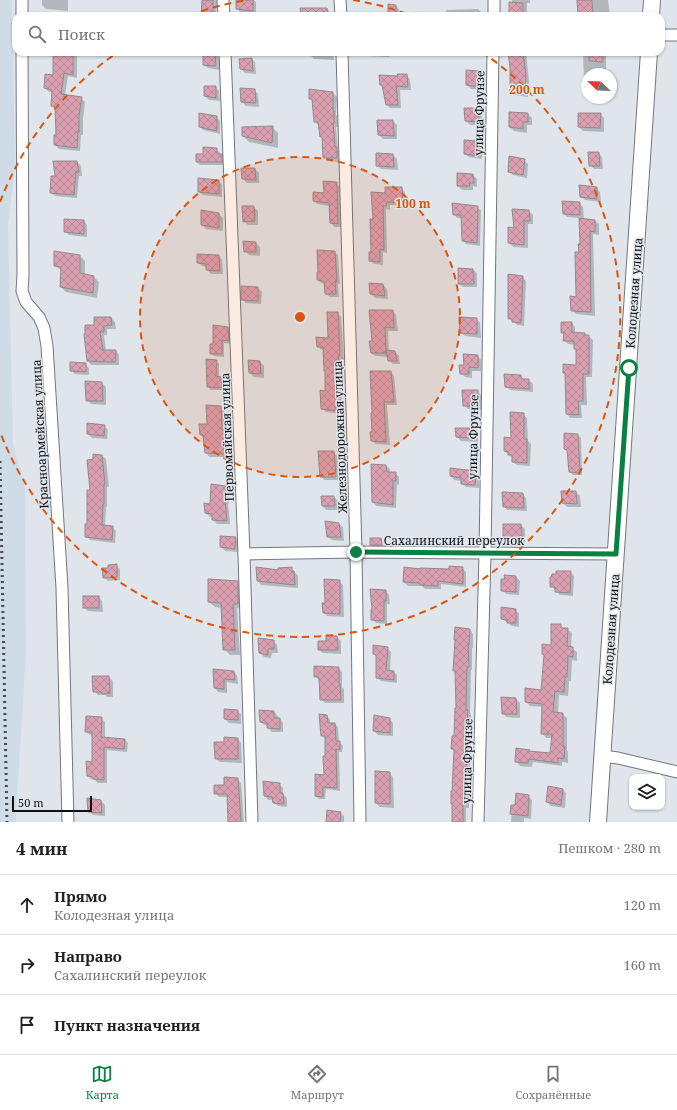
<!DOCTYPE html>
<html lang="ru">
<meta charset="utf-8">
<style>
body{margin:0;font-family:"Noto Serif",serif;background:#f6f6f6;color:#202124}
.controls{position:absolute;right:12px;bottom:12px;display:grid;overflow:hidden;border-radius:8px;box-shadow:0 1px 3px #0004}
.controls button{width:36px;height:36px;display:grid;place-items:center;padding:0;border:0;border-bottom:1px solid #e0e0e0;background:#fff;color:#202124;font:20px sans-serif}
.compass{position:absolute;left:581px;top:68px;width:36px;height:36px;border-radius:50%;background:#fff;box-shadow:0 1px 3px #0004;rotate:293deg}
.scale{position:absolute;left:12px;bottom:10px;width:80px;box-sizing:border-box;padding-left:4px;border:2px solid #0f1113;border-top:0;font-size:11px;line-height:14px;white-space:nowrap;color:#0f1113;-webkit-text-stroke:3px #dfe5eb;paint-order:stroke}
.stop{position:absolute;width:12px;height:12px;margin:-9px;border:3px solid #0b8043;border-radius:50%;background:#fff}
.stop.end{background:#0b8043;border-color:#fff;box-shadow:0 1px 4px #0008}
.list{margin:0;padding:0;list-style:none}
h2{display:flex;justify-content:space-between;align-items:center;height:52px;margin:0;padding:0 16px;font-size:17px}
h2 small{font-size:13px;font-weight:400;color:#757577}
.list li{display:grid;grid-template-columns:26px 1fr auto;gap:12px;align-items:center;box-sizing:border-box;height:60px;padding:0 16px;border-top:1px solid #e0e0e0}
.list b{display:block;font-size:15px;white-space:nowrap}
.list p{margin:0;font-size:13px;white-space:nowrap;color:#757577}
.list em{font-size:13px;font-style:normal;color:#757577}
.icon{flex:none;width:22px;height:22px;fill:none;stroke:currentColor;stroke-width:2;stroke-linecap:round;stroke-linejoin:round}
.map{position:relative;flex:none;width:677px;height:822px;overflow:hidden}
.search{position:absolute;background:#fff;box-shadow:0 1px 3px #0004;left:12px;right:12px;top:12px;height:44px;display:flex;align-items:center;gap:10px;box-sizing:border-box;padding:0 14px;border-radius:12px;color:#757577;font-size:15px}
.sheet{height:232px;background:#fff}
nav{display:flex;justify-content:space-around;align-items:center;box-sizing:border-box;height:56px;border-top:1px solid #e0e0e0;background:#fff;font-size:11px;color:#757577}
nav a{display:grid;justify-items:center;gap:2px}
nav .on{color:#0b8043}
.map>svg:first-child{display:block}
</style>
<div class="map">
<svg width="677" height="822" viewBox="0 0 677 822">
<defs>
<pattern id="building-cross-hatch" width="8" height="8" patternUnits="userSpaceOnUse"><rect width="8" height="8" fill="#da9fb1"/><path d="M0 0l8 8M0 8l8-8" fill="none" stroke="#ba8897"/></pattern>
</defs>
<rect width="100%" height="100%" fill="#dfe5eb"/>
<polygon fill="#cfdbe7" points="0,0 12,0 15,167 8,225 13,444 25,488 26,654 16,811 16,822 0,822"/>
<g fill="#0003">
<polygon points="42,0 68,0 68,11 46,9 42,5"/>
<polygon points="202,0 217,0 216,16 202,16 203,2"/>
<polygon points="237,0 254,0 256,2 256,16 243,16 243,13 241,13 237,9"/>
<polygon points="512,0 530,0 530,3 527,3 527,16 510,16 510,3 512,3"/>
<polygon points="578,0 608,0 610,16 579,16"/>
<polygon points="396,6 399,9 399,16 375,16 389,15"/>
<polygon points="327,9 331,13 331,16 302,16"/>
<polygon points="478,9 482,13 482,16 447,16 446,10"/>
<polygon points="53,52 77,52 77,78 68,76 65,95 81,98 85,102 83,119 83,135 81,135 80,151 59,149 55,145 57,136 56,110 52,106 52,92 49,92 45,88 54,76"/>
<polygon points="204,52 215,53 219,57 219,70 208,68 204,65"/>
<polygon points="310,52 333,52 334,60 314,59 310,55"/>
<polygon points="364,52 390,52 389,57 367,56"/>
<polygon points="509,52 526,52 529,81 528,97 514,95 511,91 511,67"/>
<polygon points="583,52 606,52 606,74 587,74 587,86 584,83"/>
<polygon points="251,59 255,62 256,74 245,73 241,69"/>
<polygon points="480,72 484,76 483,90 471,89 467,85"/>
<polygon points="406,75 410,79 411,90 400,90 401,108 390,108 386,104 384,88 381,85 399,77"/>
<polygon points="215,87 219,91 220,101 209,100 205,96"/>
<polygon points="254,90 258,94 259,107 246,106 242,102"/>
<polygon points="333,93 337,97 336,115 338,116 338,127 336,127 338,150 340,152 340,162 328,161 324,157 323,139 320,136 319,126 315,122 313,102 310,98"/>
<polygon points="478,109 482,113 482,125 470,125 466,121"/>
<polygon points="528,114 532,118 532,125 527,125 527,133 514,131 510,127"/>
<polygon points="600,114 604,118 604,132 583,131 579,127"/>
<polygon points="216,117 220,121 220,134 203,130 200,126"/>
<polygon points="393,121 397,125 397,139 383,139 379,135"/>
<polygon points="272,127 278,133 278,148 249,142 243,136"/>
<polygon points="479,142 483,146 482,159 469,157 465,154"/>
<polygon points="216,149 220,153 220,155 221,155 225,159 225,165 200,165 197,162 204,155"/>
<polygon points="598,153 602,157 603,169 594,169 590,165"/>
<polygon points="393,155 397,159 398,170 381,169 377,165"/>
<polygon points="524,160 528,164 527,178 513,175 509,172"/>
<polygon points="77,162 81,166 82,176 79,176 77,198 55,196 51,192 56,177"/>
<polygon points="255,169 259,173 259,183 247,183 243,179"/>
<polygon points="473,175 477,179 477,187 473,186 473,190 462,190 458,186"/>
<polygon points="219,181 222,185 222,197 203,195 199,192"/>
<polygon points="336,183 340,187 341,227 334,227 331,223 330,206 317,204 314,201 325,194"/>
<polygon points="401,188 405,192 406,206 390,205 390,210 386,209 387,253 383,252 383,265 374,264 370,260 372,253 374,220 386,194"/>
<polygon points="596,188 600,192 601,202 585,200 581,197"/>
<polygon points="579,203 583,207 584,220 595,221 599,224 599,235 593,234 595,316 576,314 572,310 577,298 580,253 581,245 580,218 567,217 564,213"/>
<polygon points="254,207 258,211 258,225 248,225 244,221"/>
<polygon points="477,207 481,210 480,246 466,244 463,240 462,218 457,218 454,214"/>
<polygon points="529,211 533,215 533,224 528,224 528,248 513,247 509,243 515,229"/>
<polygon points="219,214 223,218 223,231 206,229 202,225"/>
<polygon points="84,221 87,225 87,237 69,235 65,231"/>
<polygon points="256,243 260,247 260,256 249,255 245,251"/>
<polygon points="334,252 338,255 340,284 338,284 339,297 329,297 326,293 325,284 321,283 318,280"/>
<polygon points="80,256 85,261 85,275 94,277 99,282 97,298 66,292 61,287 62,271 55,266"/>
<polygon points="219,256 222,260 223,274 211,274 207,270 207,267 202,266 198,262"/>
<polygon points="473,270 477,273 477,287 463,287 459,283"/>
<polygon points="522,277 526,281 524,326 517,325 509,318"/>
<polygon points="383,285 387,289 388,299 375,298 371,294"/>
<polygon points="258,288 262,292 261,304 246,303 242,299"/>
<polygon points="393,311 396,315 398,331 388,331 389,352 395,352 399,356 400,364 393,364 389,360 388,357 375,356 371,353 373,342"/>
<polygon points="338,313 341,317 344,360 342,360 343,380 341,380 342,414 326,412 322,408 326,392 324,350 321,350 318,346 329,339"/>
<polygon points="111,318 115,322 116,329 107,329 107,335 104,335 106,351 116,351 119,355 119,365 91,365 88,361 95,326"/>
<polygon points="477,319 480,323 481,338 465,336 461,333"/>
<polygon points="572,323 575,327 575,333 585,334 593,340 592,377 586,377 587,405 581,405 582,418 570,418 567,414 566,375 564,373 577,366 577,350 575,348 575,345 568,344 565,341 565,336 562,332"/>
<polygon points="228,328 231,331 232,344 224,343 224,357 214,356 211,353 214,345"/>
<polygon points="477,356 481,359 481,371 472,371 472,378 465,377 461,373 465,366"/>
<polygon points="216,361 219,364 219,378 223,381 224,390 211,390 208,387"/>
<polygon points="260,362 264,366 264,378 254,377 250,373"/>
<polygon points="85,364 89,368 89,375 75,374 71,370"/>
<polygon points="391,372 394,376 397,405 387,405 390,445 375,444 372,440 373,414"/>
<polygon points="521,376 525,380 529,380 533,384 533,392 510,390 506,386"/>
<polygon points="102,383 106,387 106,405 91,404 87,400"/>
<polygon points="477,391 481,395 481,410 468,409 464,405"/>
<polygon points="220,407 224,411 225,431 229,434 229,457 209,457 206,453 204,438 201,434"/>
<polygon points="523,414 527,418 528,441 531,444 530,466 517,465 513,462 513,459 505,451 512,439"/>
<polygon points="104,426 108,430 107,439 92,438 88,434"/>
<polygon points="474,429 478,433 478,442 461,441 457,437"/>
<polygon points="578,435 581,438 582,475 573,475 570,472 568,452 565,449"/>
<polygon points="333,452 337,456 340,480 324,480 321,476"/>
<polygon points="102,456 106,459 109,487 107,487 107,507 106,507 105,527 112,527 116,531 115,543 90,540 86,536 88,525 94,460"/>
<polygon points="386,466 390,469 390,473 395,473 399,477 399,485 397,484 396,508 376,506 373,502"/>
<polygon points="475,472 479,475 479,488 466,487 462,483 462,481 454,480 451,476"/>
<polygon points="226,487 230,490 229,504 228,503 230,524 217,524 213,520 213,517 210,517 206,513"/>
<polygon points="576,492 580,496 581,507 567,507 563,503"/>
<polygon points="523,494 526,498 527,511 507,510 504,506"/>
<polygon points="334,497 338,501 338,510 326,510 323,506"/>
<polygon points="339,524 343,527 344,541 332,540 328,537"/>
<polygon points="521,525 525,529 525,543 508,542 504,538"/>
<polygon points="235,538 239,542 239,552 225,551 221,547"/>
<polygon points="381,539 382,541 383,546 373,546 371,545"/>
<polygon points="116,565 120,569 120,580 108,581 104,577 109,569"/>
<polygon points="291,568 298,576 298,588 261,585 258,581 279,571"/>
<polygon points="462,568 466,572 466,587 441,584 441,589 425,589 422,586 408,586 404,582 421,570 450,570"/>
<polygon points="570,572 574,576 573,596 560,595 551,586"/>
<polygon points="516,577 520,581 519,595 506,594 502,590"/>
<polygon points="339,581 343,585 344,617 327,616 324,612 326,604"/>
<polygon points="237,582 243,587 243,609 237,608 240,655 230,655 224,649 222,608 215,607 209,602"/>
<polygon points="386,591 389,595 390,604 387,604 387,624 376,623 372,619 373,611"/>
<polygon points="99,597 102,601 103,612 88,611 84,608"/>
<polygon points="515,610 519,613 519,627 512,626 502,619"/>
<polygon points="560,625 564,629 567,629 572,633 571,648 577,652 577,661 572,660 571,681 569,681 568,696 559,695 558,713 562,714 567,718 567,750 568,752 568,763 562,762 562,766 533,762 532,767 520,766 516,761 529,751 531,752 551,754 553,738 546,738 542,733 543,707 530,706 526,702 542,691 545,656 543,654 552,646"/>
<polygon points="470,630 473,634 473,648 472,648 472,670 471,670 470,713 471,715 470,741 471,743 469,796 469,808 466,808 466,822 453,822 453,792 455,751 452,749 455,737 457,709 456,673 454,670"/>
<polygon points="337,637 341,641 341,654 323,653 319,650 327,642"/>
<polygon points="274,641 277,645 278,653 272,653 271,658 264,657 260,653"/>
<polygon points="387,648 391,652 390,671 394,672 397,675 397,683 381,681 377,677 377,657 374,654"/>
<polygon points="338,668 342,672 342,687 344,689 344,703 325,703 321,699 319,680 315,676"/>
<polygon points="214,670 234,672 237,676 238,684 227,682 227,693 218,692 215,688"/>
<polygon points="109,677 113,681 113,697 107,697 105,695 98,695 94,691"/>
<polygon points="516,699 520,703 520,718 506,717 503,713"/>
<polygon points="237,711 241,714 241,724 229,723 225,719"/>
<polygon points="274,712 278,716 278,719 280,719 283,723 283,732 272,732 268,728 268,726 264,725 260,721"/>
<polygon points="326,716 330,719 330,724 335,724 338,727 339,742 343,746 342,752 339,752 340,791 326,789 325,799 319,799 316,796 326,776 326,739 322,736"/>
<polygon points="101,718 105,722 105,738 125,740 128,743 127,752 107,750 107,783 98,783 95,780 91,779 88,776 94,763 94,736 90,735 86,732"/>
<polygon points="390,719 393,723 393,736 378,735 374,731"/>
<polygon points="238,739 241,743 242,763 220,762 216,759 225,743"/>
<polygon points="389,773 393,777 394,808 380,807 376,803"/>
<polygon points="237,779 241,783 244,822 229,822 228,797 219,797 215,793"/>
<polygon points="279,784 283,788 283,794 287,798 287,807 278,806 274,802 274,800 268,800 265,796"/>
<polygon points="563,790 566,793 565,808 551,806 547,802"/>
<polygon points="528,796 532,800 531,819 524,818 524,822 511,822 512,806 516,806"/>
<polygon points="101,801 105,805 105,816 93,815 89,811"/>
<polygon points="340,813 344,816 344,822 327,822"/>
</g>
<g fill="url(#building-cross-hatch)" stroke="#938a8d">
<polygon points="202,0 213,0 213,16 201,16"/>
<polygon points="236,0 253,0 253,11 236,9"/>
<polygon points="577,0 592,0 593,16 578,16"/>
<polygon points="509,2 523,3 523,16 509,15"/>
<polygon points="388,4 396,5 396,16 388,16"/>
<polygon points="300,8 327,8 328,16 301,16"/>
<polygon points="53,52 73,52 73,75 64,73 61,94 82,97 79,115 79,132 78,131 77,148 54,145 54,135 56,135 55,107 51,106 52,90 44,88 45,74 53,75"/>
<polygon points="203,52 216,52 215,66 203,65"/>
<polygon points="508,52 523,52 526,76 525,93 510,92 510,67"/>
<polygon points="589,52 603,52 603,62 589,61"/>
<polygon points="252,58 253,71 240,69 239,59"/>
<polygon points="466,70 480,71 480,87 466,85"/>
<polygon points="397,74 407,74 408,87 396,86 398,105 386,105 382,85 380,85 379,75 398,76"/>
<polygon points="204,86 216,86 216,98 204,96"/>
<polygon points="240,88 255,89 256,103 241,102"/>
<polygon points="309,89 333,92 333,111 334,111 334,123 333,123 335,147 337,147 337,158 323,158 322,137 320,137 318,122 314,122 312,99 309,99"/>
<polygon points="464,108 478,108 479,122 465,121"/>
<polygon points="509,112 528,113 528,122 523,122 523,129 509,127"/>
<polygon points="199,113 217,116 217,131 199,127"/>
<polygon points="578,113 601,113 600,128 578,127"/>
<polygon points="377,120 393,120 394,136 378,135"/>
<polygon points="273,126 272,143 242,136 242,127"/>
<polygon points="464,140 479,141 479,156 464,154"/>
<polygon points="203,147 217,148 217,154 222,154 222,162 196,162 196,154 203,154"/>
<polygon points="588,152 599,152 600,166 589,166"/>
<polygon points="376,153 393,154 394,167 376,166"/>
<polygon points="509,156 525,159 523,175 508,172"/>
<polygon points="53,161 77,161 79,172 76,172 74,195 50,193 51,176 55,176"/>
<polygon points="241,168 255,168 256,180 242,179"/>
<polygon points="457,173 473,174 474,183 469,183 470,186 457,186"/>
<polygon points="198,178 219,180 219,194 198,192"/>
<polygon points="323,181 337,182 338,224 330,223 329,203 313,201 313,192 324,193"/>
<polygon points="579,185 597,187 597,199 580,197"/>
<polygon points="385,187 402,187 403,203 387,202 386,206 383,206 384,250 380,249 380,262 369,261 369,252 371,252 370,219 373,219 371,192 385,193"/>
<polygon points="562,201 580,202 580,215 563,214"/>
<polygon points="452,203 478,206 477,243 462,241 461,215 453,215"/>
<polygon points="242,206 254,206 255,221 243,222"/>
<polygon points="512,209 529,210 530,221 524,221 524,245 508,243 508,227 514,228"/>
<polygon points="201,210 219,213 219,228 201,225"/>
<polygon points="579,218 595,220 595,232 590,231 591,312 571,311 570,296 576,297 575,252 579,252 578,244 580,244"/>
<polygon points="64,219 84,220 84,234 64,232"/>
<polygon points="243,241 256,242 256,252 244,252"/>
<polygon points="317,250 335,251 337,282 335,281 336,294 325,294 324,281 317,280 317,272 318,272"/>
<polygon points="54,251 80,255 80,273 94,276 93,293 60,287 61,267 54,266"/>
<polygon points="197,254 219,255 220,271 206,270 206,264 197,263"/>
<polygon points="458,268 473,269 474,284 458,284"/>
<polygon points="508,274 523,276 521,323 512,322 512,319 508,319"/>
<polygon points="369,283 383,284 385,296 370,294"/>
<polygon points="241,286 258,287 258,301 241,300"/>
<polygon points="369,310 393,310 394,328 385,327 386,353 371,353 369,341 372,341"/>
<polygon points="327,312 338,312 340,356 338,356 340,377 337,377 338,411 321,409 320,390 325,391 325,371 324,371 323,347 317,347 316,337 328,338"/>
<polygon points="94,317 111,317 112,325 104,326 104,332 100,332 103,350 116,350 115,362 87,361 84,334 85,334 85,325 94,325"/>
<polygon points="459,317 477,318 477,334 460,333"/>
<polygon points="561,322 572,322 572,332 585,333 585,335 589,335 589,374 583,374 583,401 578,401 579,415 566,414 565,373 563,373 563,364 576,365 576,349 574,349 574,341 563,341 564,333 561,333"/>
<polygon points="213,325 228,327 229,341 222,340 222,354 210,354 210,344 213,344"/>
<polygon points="386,350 395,351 397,361 388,361"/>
<polygon points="463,354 478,355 478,368 469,367 469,374 460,374 459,365 464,365"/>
<polygon points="206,359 217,360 216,376 221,377 222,388 207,387"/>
<polygon points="248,360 260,361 261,374 249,373"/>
<polygon points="70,362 86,363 86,372 70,371"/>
<polygon points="370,371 391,371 394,402 384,402 386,442 371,441 370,432 372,432 371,413 372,413"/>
<polygon points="504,374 521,375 521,379 529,379 529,389 505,387"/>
<polygon points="85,381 102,382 103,401 86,401"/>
<polygon points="462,390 478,390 478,406 463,406"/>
<polygon points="206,405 221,406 222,429 225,430 226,454 205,453 203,435 200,435 199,424 207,424"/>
<polygon points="510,412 524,413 524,439 527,439 527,463 512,462 512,455 508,455 508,452 504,451 504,437 511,438"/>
<polygon points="87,423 105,425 104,436 87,434"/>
<polygon points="455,428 474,428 474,438 456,437"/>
<polygon points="564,433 578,434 580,473 569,472 567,450 564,449"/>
<polygon points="318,451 334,451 336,477 320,477"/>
<polygon points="93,454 102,455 105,484 104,484 104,504 103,504 102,525 113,526 112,540 85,537 85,524 87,524 87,490 90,490 87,460 93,459"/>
<polygon points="371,464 386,465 387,472 396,472 396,481 393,481 393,505 372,502"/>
<polygon points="450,468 476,471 475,485 461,484 461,478 450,476"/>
<polygon points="211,484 226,486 226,500 225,500 227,521 212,520 212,514 205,513 204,503 210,504"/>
<polygon points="561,491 576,491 577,504 562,503"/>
<polygon points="502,492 523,493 524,508 503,507"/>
<polygon points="321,496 334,496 335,506 322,506"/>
<polygon points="325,521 339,523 341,537 327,537"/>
<polygon points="503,524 521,524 522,539 503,538"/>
<polygon points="220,536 236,537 235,549 220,547"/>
<polygon points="370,538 381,538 382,545 370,545"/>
<polygon points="117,564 117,577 103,578 102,568 108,568 108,565"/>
<polygon points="449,566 463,567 463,584 438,581 438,586 420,585 420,583 403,582 404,567 420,569 420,568 449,569"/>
<polygon points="256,567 278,570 278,568 292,567 292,571 294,571 295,585 257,581"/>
<polygon points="556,571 571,571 570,593 555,592 555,587 550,587 550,577 551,577 552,574 556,574"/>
<polygon points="504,575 516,576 516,592 501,591 501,579 505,579"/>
<polygon points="208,579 238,581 238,604 233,604 235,650 223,650 221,603 208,602"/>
<polygon points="324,579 340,580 340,614 323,613 322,603 325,603"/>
<polygon points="370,589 386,590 386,601 384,601 384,621 371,620 371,609 372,609"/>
<rect x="83" y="596" width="16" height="12"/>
<polygon points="501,607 516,609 516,623 507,623 507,620 501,619"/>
<polygon points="551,624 561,624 561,628 568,628 567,646 573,647 573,657 568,656 567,677 565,677 564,692 555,691 553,712 563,713 563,746 565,746 564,759 558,758 558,763 529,759 528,763 515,762 516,748 530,750 529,751 550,753 552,734 541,734 542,704 525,702 525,688 541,690 544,655 542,654 542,644 551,645"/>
<polygon points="455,627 470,629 469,645 468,645 469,667 467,667 466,710 468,710 466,738 468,738 465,792 466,804 463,804 463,822 452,822 452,804 451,804 451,791 452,791 454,749 451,749 452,736 454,736 455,708 456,708 455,671 453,671 455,640 454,640"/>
<polygon points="326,635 337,636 338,650 318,650 318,641 326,641"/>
<polygon points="258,638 274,640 274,649 268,649 268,655 259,653"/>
<polygon points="373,645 388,647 386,670 394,671 394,680 376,678 376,655 373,654"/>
<polygon points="314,666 339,667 339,684 340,684 341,700 320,700 319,677 314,677"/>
<polygon points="213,669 234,671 235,680 224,679 224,689 214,688"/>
<polygon points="92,676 109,676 110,693 102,694 101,692 93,692"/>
<polygon points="501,697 516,698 517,714 502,714"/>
<polygon points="224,709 238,710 238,720 224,719"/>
<polygon points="259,710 274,711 274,718 280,718 280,729 267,728 267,723 260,722"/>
<polygon points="319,714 327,715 328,723 335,723 336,741 340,741 340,750 336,749 337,788 323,787 323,797 315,796 315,774 324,775 323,756 325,756 325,736 321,736"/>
<polygon points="374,715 390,718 390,733 373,731"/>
<polygon points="86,716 102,717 101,737 125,739 124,749 104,747 104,780 93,779 93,777 87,776 86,761 92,762 92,732 85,732"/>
<polygon points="224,737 238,738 238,759 215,759 214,742 224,742"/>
<polygon points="375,771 390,772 390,804 375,803"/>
<polygon points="224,777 238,778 241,822 228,822 227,794 214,794 214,785 224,785"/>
<polygon points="263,781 280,783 280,793 283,793 284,804 273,803 272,797 264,796"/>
<polygon points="548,786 563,789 561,805 546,802"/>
<polygon points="516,793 529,795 528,816 510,814 511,805 515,805"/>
<polygon points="87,798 101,800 102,813 88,812"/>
<polygon points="327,810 341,812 340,822 326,822"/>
</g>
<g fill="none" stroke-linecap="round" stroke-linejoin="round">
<g stroke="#72777d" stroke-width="13">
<g id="street">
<polyline points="22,0 22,16"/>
<polyline points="223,0 224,16"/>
<polyline points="340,0 341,16"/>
<polyline points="494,16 494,0"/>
<polyline points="661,35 677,35"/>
<polyline points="22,52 23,275 22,291 26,302 39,317 44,328 47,346 62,588 68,822"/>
<polyline points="225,52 244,554 252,822"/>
<polyline points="342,52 356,552 360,822"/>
<polyline points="244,554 356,552 616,554"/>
<polyline points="602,756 618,758 677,772"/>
<polyline points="478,822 485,553 493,52"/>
</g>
</g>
<g stroke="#72777d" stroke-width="18">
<g id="secondary">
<polyline points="651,16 652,0"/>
<polyline points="598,822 649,52"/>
</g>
</g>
<use href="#street" stroke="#fff" stroke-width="11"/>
<use href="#secondary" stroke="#fff" stroke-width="16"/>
<polyline stroke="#46494c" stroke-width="3" stroke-dasharray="2 4" stroke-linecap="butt" points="0,461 7,822"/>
</g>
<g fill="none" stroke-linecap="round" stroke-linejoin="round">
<polyline stroke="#0b8043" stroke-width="5" points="356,552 616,554 629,368"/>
</g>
<circle cx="300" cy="317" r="160" fill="#dd550c" fill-opacity=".12"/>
<g fill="none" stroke="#dd550c" stroke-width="2" stroke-dasharray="7 5">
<circle cx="300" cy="317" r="160"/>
<path d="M0 202A321 321 0 0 1 118 52M190 15A321 321 0 0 1 247 0M353 0A321 321 0 0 1 410 15M482 52A321 321 0 1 1 0 432"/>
</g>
<g text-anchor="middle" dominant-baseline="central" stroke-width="3" stroke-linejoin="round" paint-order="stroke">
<g font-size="12" fill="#0f1113" stroke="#dfe5eb">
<text transform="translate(479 113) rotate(-89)">улица Фрунзе</text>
<text transform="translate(634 293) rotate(-86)">Колодезная улица</text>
<text transform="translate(40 434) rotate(-93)">Красноармейская улица</text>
<text transform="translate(227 437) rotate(-92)">Первомайская улица</text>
<text transform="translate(340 437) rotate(-92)">Железнодорожная улица</text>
<text transform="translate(473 437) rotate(-89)">улица Фрунзе</text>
<text x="454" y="540">Сахалинский переулок</text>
<text transform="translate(611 629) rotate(-86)">Колодезная улица</text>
<text transform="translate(467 761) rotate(-89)">улица Фрунзе</text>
</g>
</g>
<circle cx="300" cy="317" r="6" fill="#dd550c" stroke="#dfe5eb" stroke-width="2"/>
<g font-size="12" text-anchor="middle" font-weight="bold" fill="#dd550c" stroke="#dfe5eb" stroke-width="3" stroke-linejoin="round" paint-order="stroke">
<text x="527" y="94">200 m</text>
<text x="413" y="208">100 m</text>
</g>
</svg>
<div class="controls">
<button><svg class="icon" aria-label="layers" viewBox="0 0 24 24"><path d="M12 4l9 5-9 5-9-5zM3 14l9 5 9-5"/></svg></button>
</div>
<svg class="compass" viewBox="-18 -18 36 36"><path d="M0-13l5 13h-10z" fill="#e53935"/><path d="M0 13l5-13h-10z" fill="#757577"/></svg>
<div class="scale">50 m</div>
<div class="stop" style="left:629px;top:368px"></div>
<div class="stop end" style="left:356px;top:552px"></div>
<div class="search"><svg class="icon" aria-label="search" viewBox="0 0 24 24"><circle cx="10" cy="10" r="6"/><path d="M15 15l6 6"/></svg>Поиск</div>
</div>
<section class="sheet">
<h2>4 мин<small>Пешком · 280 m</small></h2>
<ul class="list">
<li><svg class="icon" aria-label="ahead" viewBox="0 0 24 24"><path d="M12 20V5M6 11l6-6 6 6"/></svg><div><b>Прямо</b><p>Колодезная улица</p></div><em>120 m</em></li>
<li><svg class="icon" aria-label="right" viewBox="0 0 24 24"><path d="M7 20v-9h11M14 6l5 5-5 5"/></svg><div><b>Направо</b><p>Сахалинский переулок</p></div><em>160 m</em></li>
<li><svg class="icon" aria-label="arrive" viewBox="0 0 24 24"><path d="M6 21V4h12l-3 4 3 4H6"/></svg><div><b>Пункт назначения</b></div></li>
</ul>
</section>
<nav>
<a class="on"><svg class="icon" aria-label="map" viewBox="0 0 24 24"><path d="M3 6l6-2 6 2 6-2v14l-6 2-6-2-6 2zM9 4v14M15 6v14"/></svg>Карта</a>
<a><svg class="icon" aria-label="directions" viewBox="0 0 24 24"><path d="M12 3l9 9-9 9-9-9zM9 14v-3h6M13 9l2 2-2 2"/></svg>Маршрут</a>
<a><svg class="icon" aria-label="saved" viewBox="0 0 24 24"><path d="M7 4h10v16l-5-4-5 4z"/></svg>Сохранённые</a>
</nav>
